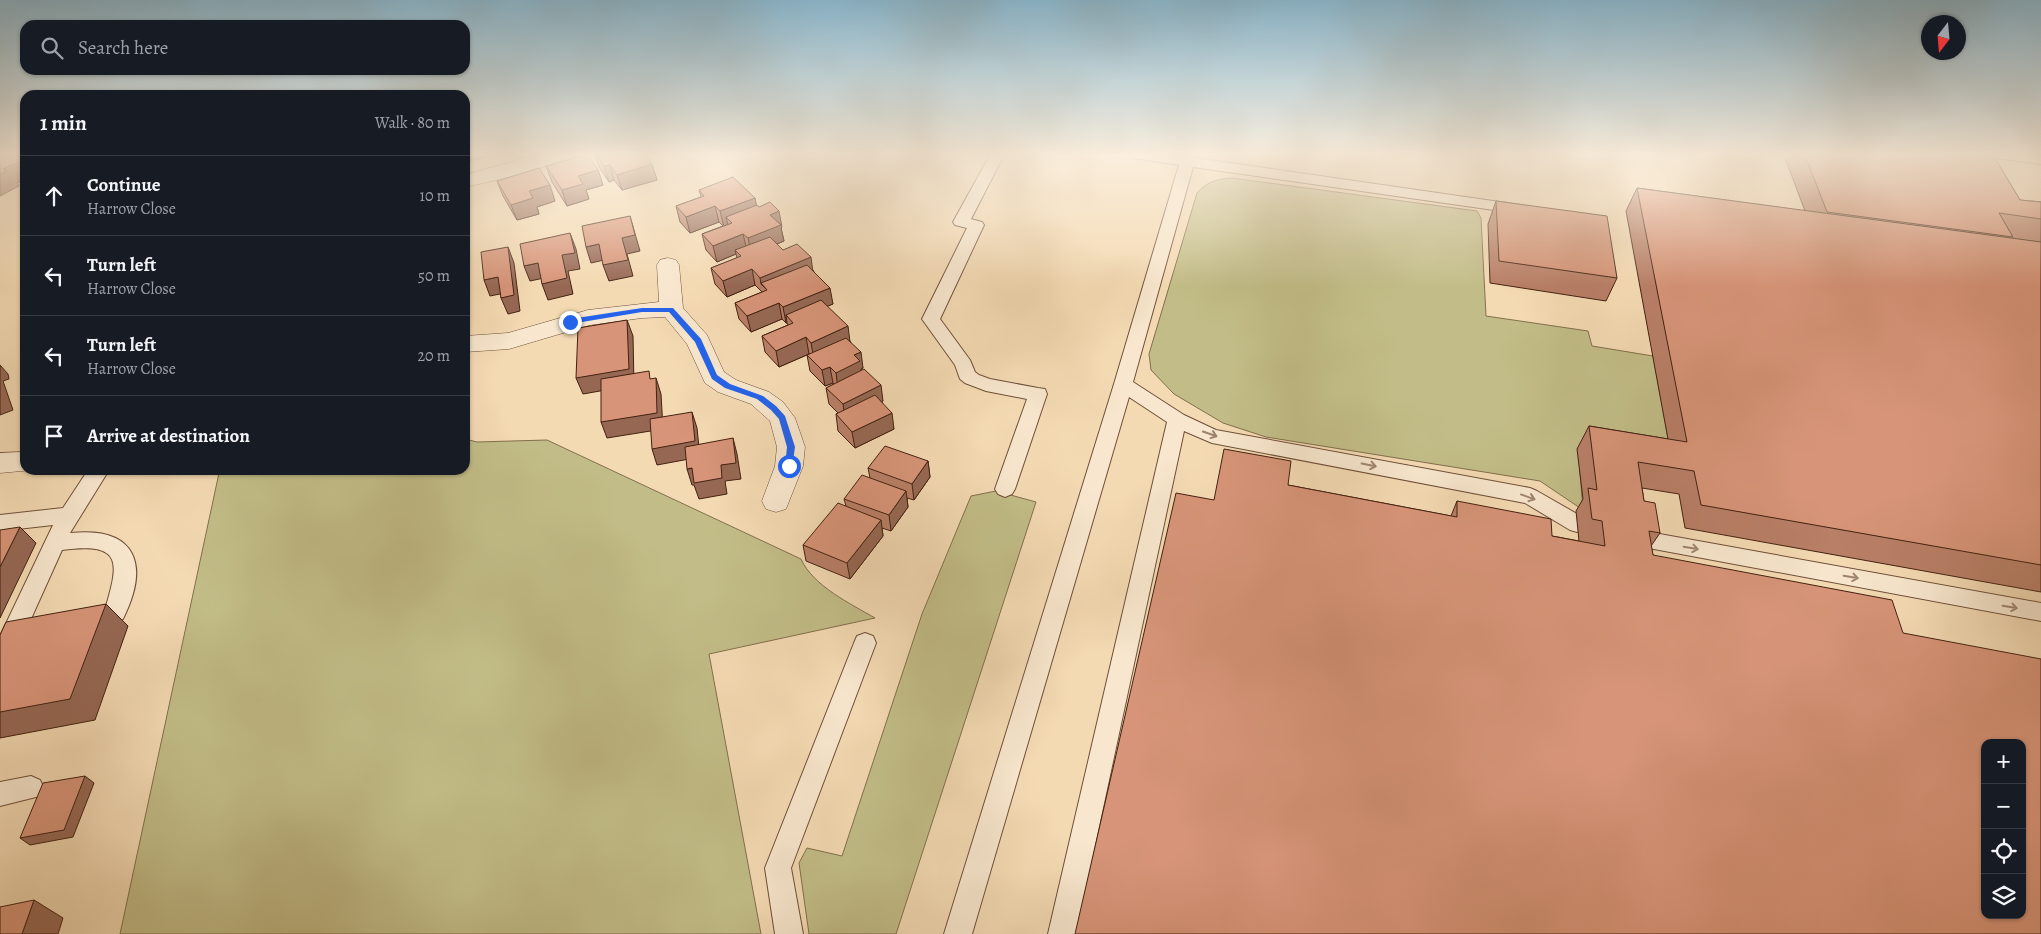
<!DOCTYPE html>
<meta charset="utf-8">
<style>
body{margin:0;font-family:Alegreya,serif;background:#242831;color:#f1f3f6}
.controls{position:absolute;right:15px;bottom:15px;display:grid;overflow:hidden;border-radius:10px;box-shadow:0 1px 4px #0004}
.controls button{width:45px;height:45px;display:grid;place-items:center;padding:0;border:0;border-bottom:1px solid #363941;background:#171b24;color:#f1f3f6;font:25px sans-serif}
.compass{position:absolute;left:1921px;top:15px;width:45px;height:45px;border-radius:50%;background:#171b24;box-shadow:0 1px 4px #0004;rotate:196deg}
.stop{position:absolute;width:15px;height:15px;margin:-11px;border:4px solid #2563eb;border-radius:50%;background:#fff}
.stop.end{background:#2563eb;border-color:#fff;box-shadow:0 1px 5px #0008}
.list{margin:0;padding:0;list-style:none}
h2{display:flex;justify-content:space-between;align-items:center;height:65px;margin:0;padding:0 20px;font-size:21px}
h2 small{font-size:16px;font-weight:400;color:#9ea1a6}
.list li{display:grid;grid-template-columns:32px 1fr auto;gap:15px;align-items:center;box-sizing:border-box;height:80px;padding:0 20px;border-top:1px solid #363941}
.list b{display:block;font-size:19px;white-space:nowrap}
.list p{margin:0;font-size:16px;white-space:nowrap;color:#9ea1a6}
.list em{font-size:16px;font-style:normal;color:#9ea1a6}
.icon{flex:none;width:28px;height:28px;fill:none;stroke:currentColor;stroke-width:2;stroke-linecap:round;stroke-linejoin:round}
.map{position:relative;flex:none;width:2041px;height:934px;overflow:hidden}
.search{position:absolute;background:#171b24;box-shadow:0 1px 4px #0004;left:20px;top:20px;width:450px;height:55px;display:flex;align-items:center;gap:12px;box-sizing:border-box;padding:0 18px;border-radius:15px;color:#9ea1a6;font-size:19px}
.panel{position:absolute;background:#171b24;box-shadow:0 1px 4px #0004;left:20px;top:90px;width:450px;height:385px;border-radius:15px}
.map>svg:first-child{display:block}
</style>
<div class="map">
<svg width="2041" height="934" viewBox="0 0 2041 934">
<rect width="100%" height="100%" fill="#f4dab3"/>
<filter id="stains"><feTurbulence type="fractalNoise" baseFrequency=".004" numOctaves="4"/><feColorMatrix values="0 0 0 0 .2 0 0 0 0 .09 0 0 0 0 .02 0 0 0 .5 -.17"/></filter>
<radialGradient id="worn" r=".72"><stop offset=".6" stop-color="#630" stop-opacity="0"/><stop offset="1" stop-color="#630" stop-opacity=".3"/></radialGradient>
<g fill="#c2bd88" stroke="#826f4c">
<path d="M 1232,178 L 1477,211 L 1481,218 L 1486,316 L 1588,331 L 1592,346 L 1653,356 L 1673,466 L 1578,449 L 1583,510 L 1540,481 L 1266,437 L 1223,423 L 1174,394 L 1151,370 L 1149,354 L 1197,193 C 1206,182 1217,179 1232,178 Z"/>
<path d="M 465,439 L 477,442 L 547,440 L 801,559 C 813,586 851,604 875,618 L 709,654 L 761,934 L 120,934 L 219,473 L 233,470 L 465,470 Z"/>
<polygon points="996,491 1036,502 896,934 809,934 799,863 807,848 842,856 922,614 971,496"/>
</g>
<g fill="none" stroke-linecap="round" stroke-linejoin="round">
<g stroke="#6f4f39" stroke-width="2">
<g id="lane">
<polygon points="990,155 1004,155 971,219 982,222 984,225 940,319 970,360 975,372 979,375 990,379 1038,388 1045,389 1047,394 1015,489 1012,494 1005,497 998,494 995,489 1027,399 986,391 965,383 960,379 955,365 922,319 967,228 955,225 953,222"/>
<polygon points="1133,155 1196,155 1195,158 1528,206 1530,209 1528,212 1522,214 1193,167 1133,382 1184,415 1216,430 1530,488 1537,491 1584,518 1587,524 1584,530 1577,532 1570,530 1525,503 1212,443 1184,431 1076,934 1048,934 1167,422 1129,397 972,934 944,934 1114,384 1179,165 1140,159 1135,158"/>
<polygon points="1997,155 2041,156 2041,164 2004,159 1999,158"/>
<path d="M 88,470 L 109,470 L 70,533 C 137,526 150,565 123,619 L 115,622 L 107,619 L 104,613 C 118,565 126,541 62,550 L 8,670 L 0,673 L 0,636 L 53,525 L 0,531 L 0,515 L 63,508 Z"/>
<polygon points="1643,531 2041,603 2041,621 1643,547 1636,545 1632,539 1636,533"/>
<polygon points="865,633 873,636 876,643 791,868 803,934 775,934 765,868 854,643 857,636"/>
<polygon points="31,776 40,780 44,788 40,796 0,806 0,782"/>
</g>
</g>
<g stroke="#6f4f39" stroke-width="1">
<g id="street">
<path d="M 537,155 L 566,155 C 558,168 483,183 465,187 L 465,175 Z"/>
<polygon points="668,258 676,260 679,265 683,308 707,335 724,372 736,380 769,392 783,402 795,418 805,447 803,466 786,509 776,512 766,509 762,501 775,466 777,447 770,421 751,404 718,392 705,383 687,344 665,317 642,318 590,325 509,349 465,352 465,336 508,333 588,310 659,302 657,265 660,260"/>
<polygon points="25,452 25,470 32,470 0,473 0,453"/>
</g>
</g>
<use href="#lane" fill="#f8e7ce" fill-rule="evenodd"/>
<use href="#street" fill="#f8e7ce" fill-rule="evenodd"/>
</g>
<g fill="#b97f67" stroke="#432110">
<polygon points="595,155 646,155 652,164 657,180 622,190 614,180 609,182 599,167"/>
<polygon points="1784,155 1993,155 2020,200 2041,202 2041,592 1685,528 1679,494 1642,488 1644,501 1660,533 1651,546 1653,555 1214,500 1288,485 1451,516 1457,501 1552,536 1579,541 1576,511 1583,499 1577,449 1589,426 1668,439 1626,211 1637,188 1805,211"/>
<polygon points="546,166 598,170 603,185 586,190 589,199 567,206 552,182"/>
<polygon points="497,181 555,201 537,207 539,214 517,220 503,196"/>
<polygon points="699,190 755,198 756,205 782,227 781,228 784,241 777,244 783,250 813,270 833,304 827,306 850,341 863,368 861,369 861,370 883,401 882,402 894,429 855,448 838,431 836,414 838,413 829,404 826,388 834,384 833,383 825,386 810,371 807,355 810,354 809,354 779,367 765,352 762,336 788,325 787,323 786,323 782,319 751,332 739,319 735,303 762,292 755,285 727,297 715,284 711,268 737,258 736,254 717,262 706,250 702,234 723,226 719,222 690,233 680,222 676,206 701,197"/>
<polygon points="1496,201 1617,278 1606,301 1490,283 1488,224"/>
<polygon points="928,461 930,477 914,500 907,498 908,507 891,531 882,528 883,536 850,579 806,561 803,545 846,506 844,499 870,478 868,468"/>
</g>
<g fill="#966854" stroke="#432110">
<polygon points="465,155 494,155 465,162"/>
<polygon points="25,159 25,180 17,183 19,186 0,196 0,174 3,169"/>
<polygon points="652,164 657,180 622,190 617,175"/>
<polygon points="610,165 614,180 609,182 604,166"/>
<polygon points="598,170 603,185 586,190 589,199 567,206 562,190 578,176"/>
<polygon points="550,185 555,201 537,207 539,214 517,220 511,205 529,191"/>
<polygon points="755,198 758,214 732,223 726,217 728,225 724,227 720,211"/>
<polygon points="715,206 719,222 690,233 686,217"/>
<polygon points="779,211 782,227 781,228 784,241 751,254 748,238 770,215"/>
<polygon points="630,216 640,251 627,254 633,276 609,281 603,265 622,238"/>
<polygon points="570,233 576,249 580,269 568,271 573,294 548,300 542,284 562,255"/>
<polygon points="743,234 747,250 735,250 736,254 717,262 713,246"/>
<polygon points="599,244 604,260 591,263 586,247"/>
<polygon points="508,247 514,263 520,311 508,314 501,298"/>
<polygon points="811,257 813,273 767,290 761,284 760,278"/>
<polygon points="538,263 544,278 530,281 524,266"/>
<polygon points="752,269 755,285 727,297 723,281"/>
<polygon points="498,277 505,293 490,296 484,280"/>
<polygon points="830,288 833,304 792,321 786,315 787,323 786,323 783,307"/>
<polygon points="779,303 782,319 751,332 747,316"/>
<polygon points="627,320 633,336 634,385 583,394 576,378"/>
<polygon points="848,326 850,342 814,359 811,343"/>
<polygon points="806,337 809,354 779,367 776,351"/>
<polygon points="861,352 863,368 861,369 862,377 838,389 836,373 854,355"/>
<polygon points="0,365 8,374 9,379 3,381 13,410 0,415"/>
<polygon points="830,367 833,383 825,386 822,370"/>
<polygon points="656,378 661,394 663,429 607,438 601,422"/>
<polygon points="881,385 883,401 845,420 843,404"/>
<polygon points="692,412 697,428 700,457 657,465 652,449"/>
<polygon points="892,413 894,429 855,448 852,432"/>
<polygon points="733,438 737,454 741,479 725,481 727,494 699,499 694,485 692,485 687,469 721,465"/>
<polygon points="928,461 930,477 914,500 912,484"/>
<polygon points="906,491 908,507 891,531 889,515"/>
<polygon points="881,520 883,536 850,579 847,563"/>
<polygon points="20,527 36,543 0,618 0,567"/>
<polygon points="106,604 128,626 95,720 0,738 0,712"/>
<polygon points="85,776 94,783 73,837 30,845 20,838"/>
<polygon points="34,900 63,918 58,934 22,934"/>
</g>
<g fill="#d79478" stroke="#432110" fill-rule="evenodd">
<polygon points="0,155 25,155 25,159 3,169 7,171 0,174"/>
<polygon points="584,155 588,155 598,170 578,176 583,184 562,190 546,166"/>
<polygon points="597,155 646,155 652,164 617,175 610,165 604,166"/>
<polygon points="1805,155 1993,155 2020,200 2041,202 2041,219 1999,213 2013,237 1827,212"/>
<polygon points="539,168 550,185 529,191 533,198 511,205 497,181"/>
<polygon points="733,177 755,198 720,211 715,206 686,217 676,206 704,196 699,190"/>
<path d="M 1637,188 L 2041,242 L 2041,565 L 1701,505 L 1694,471 L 1638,462 L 1644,501 L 1655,503 L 1660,533 L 1649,531 L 1653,555 L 1892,600 L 1903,633 L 2041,659 L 2041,934 L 1075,934 L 1176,493 L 1214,500 L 1224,449 L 1291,461 L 1288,485 L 1457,517 L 1457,501 L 1551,519 L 1552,536 L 1605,546 L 1602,521 L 1592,519 L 1588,488 L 1597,490 L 1589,426 L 1687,442 ZM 1985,743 L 2022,743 L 2022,915 L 1985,915 Z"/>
<polygon points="1496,201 1607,216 1617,278 1499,261"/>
<polygon points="770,202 779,211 770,215 781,225 748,238 743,234 713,246 702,234 732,223 726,217 757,205 759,207"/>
<polygon points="630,216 635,235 622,238 628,260 603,265 599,244 586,247 582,226"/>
<polygon points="570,233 575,253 562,255 567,278 542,284 538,263 524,266 520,244"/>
<polygon points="770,237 783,250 797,244 811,257 760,278 752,269 723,281 711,268 741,256 735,250"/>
<polygon points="508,247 514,295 501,298 498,277 484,280 481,252"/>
<polygon points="807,265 830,288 783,307 779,303 747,316 735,303 767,290 761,283"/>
<polygon points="821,300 848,326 811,343 806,337 776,351 762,336 793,323 786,315"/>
<polygon points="627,320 629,369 576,378 578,328"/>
<polygon points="846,338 861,352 854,355 860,361 836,373 830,367 822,370 807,355"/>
<polygon points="864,369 881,385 843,404 826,388"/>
<polygon points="649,371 650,379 656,378 657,413 601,422 601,379"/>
<polygon points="875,395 892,413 852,432 836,414"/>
<polygon points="692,412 695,441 652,449 650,419"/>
<polygon points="733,438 736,463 721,465 722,478 694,483 692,468 687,469 685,447"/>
<polygon points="885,446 928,461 912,484 868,468"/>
<polygon points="862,475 906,491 889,515 844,499"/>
<polygon points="838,503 881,520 847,563 803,545"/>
<polygon points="20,527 0,567 0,530"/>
<polygon points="106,604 70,699 0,712 0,635 6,622"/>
<polygon points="85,776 64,830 20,838 43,783"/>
<polygon points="34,900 22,934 0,934 0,907"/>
</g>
<defs><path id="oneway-shaft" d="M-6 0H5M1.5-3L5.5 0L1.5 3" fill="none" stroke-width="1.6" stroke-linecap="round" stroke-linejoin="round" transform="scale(1.25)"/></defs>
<g stroke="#9e846f">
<use href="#oneway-shaft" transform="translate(1210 434) rotate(19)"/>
<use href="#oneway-shaft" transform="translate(1369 465) rotate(11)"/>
<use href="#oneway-shaft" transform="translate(1528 497) rotate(20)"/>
<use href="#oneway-shaft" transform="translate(1691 548) rotate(10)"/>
<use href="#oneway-shaft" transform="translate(1851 577) rotate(10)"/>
<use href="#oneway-shaft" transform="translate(2010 607) rotate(10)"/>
</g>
<linearGradient id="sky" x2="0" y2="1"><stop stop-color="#8ab7ce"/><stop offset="0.54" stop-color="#faeedd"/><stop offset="1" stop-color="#faeedd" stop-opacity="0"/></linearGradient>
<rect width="2041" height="286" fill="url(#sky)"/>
<polygon fill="#2563eb" points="642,308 673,308 701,339 717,375 730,384 763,396 776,406 785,416 795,447 792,468 789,469 785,466 787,447 779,419 771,410 757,399 725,388 712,379 695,342 669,312 642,312 570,324 566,322 570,319"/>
<rect width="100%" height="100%" filter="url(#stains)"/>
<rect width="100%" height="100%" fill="url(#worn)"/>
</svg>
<div class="controls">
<button>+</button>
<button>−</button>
<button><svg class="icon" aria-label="locate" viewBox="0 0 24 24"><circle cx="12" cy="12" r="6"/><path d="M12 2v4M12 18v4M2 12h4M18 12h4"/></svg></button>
<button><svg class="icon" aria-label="layers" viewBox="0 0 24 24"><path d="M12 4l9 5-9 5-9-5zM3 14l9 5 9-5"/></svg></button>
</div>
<svg class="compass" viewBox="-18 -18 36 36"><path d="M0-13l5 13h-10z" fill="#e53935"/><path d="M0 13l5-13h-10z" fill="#9ea1a6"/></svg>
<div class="stop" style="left:789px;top:466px"></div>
<div class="stop end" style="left:570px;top:322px"></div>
<div class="search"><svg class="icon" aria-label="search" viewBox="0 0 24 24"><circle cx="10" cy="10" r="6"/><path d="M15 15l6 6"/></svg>Search here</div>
<section class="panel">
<h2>1 min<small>Walk · 80 m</small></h2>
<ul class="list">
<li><svg class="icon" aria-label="ahead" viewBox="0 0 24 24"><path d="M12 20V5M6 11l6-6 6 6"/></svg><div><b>Continue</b><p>Harrow Close</p></div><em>10 m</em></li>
<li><svg class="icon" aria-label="left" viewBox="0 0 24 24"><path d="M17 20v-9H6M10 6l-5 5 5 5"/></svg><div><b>Turn left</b><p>Harrow Close</p></div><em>50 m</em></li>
<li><svg class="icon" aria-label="left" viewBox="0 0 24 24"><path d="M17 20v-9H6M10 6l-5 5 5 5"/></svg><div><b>Turn left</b><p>Harrow Close</p></div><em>20 m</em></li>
<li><svg class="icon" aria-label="arrive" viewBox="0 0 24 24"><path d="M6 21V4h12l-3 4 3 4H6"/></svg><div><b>Arrive at destination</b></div></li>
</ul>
</section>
</div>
